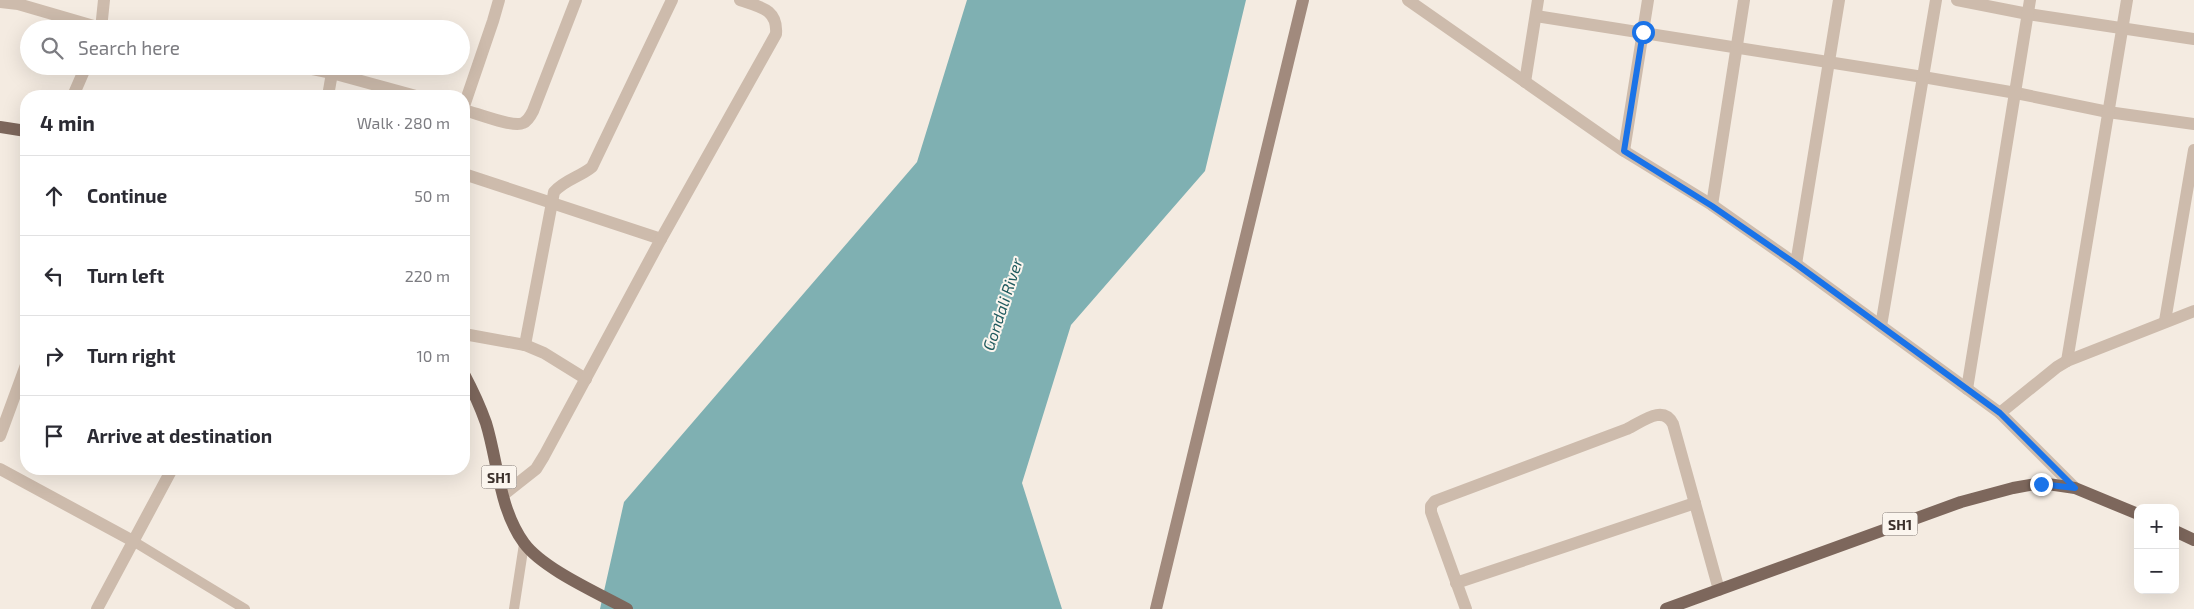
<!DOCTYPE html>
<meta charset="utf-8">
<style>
body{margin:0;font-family:"Exo 2",sans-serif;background:#f7f7f7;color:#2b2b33}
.controls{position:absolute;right:15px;bottom:15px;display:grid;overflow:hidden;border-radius:10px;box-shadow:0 5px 20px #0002}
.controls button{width:45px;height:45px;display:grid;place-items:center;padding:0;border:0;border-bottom:1px solid #e1e1e2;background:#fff;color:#2b2b33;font:25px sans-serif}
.stop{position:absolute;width:15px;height:15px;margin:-11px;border:4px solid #1a73e8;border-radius:50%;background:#fff}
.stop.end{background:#1a73e8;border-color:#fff;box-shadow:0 1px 5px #0008}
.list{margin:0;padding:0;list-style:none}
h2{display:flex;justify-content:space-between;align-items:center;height:65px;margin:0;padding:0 20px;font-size:21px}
h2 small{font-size:16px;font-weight:400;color:#7c7c81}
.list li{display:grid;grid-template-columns:32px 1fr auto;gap:15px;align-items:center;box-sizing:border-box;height:80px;padding:0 20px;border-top:1px solid #e1e1e2}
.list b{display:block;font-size:19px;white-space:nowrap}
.list em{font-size:16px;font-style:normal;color:#7c7c81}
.icon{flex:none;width:28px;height:28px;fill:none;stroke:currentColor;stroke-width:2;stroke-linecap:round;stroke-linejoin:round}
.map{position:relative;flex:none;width:2194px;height:609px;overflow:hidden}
.search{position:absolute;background:#fff;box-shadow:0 5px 20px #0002;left:20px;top:20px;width:450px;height:55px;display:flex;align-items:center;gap:12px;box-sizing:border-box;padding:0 18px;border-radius:28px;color:#7c7c81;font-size:19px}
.panel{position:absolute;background:#fff;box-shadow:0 5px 20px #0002;left:20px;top:90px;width:450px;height:385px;border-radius:20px}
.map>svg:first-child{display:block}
</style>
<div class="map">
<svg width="2194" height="609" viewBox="0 0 2194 609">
<rect width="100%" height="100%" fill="#f4ebe1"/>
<polygon fill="#7fb0b2" points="967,0 1246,0 1205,171 1071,325 1022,483 1062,609 600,609 624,502 917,162"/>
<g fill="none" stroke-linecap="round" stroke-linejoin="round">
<g stroke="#cdbbac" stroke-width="10">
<polyline points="133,541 245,609"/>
<polyline points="514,609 524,544"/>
</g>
<g stroke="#cdbbac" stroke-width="12">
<polyline points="1957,0 2028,14 2194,39"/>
<polyline points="0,2 18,4 104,29"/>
<polyline points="1536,16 1923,77 2016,93 2108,112 2194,124"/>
<polyline points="101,29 104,0"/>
<polyline points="298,66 332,73 416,96"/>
<polyline points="1525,82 1538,0"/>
<polyline points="73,96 86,66"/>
<polyline points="328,96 332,73"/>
<polyline points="464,106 493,21 499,0"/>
<path d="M 464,110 C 476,113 513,128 523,123 C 528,121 531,115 533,111 L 576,0"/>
<polyline points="1624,151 1648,0"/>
<polyline points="464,174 661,239"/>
<polyline points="1712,205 1744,0"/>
<polyline points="1796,264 1839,0"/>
<polyline points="2165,321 2194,150"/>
<polyline points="1881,326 1936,0"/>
<polyline points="464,334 525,345 544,353 586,379"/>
<path d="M 525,345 L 554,192 C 564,180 580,177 592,167 L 672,0"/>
<polyline points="2067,361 2127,0"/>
<polyline points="1967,389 2030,0"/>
<polyline points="2000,413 2057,367 2067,361 2194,311"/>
<polyline points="0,436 26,365"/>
<polyline points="0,469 133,541"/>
<path d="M 503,495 L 536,469 L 544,456 L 661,239 L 776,34 C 778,9 760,7 740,0"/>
<polyline points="1456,583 1695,503"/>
<polyline points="97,609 172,469"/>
<path d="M 1466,609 L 1431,512 L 1431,506 L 1435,501 L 1627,429 C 1642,422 1663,404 1673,424 L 1719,590"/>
</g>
<polyline stroke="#cdbbac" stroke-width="12" points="1408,0 1624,151 1712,205 1796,264 2000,413 2075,488"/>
<polyline stroke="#a18a7d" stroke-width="12" points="1156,609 1303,0"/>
<g stroke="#7d675c" stroke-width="12">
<polyline points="0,127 26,131"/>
<path d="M 464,374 C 472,389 480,406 486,423 C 498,462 499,509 524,543 C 543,569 598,593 627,609"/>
<polyline points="2175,531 2194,540"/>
<polyline points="1666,609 1961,502 2013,488 2041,483 2075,488 2138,514"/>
</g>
</g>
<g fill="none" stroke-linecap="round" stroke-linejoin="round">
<polyline stroke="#1a73e8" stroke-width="6" points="1643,32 1624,151 1712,206 1796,264 2000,413 2075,488 2041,484"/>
</g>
<g text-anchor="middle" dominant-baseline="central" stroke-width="4" stroke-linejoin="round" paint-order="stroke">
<g fill="#fbf5ee" stroke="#756b66" stroke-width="1">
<rect x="481.5" y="465.5" width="35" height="23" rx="4"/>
<rect x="1882.5" y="512.5" width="35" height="23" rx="4"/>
</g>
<g font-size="14" font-weight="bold" fill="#3b302b">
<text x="499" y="477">SH1</text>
<text x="1900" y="524">SH1</text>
</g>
<g font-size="16" font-style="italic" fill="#1f5a5e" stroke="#fbf5ee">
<text transform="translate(1002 304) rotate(-72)">Gondali River</text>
</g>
</g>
</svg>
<div class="controls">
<button>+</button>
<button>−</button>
</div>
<div class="stop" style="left:1643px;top:32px"></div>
<div class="stop end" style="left:2041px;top:484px"></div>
<div class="search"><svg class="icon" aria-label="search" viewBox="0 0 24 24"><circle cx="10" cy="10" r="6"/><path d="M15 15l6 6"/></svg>Search here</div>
<section class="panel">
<h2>4 min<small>Walk · 280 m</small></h2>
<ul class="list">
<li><svg class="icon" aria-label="ahead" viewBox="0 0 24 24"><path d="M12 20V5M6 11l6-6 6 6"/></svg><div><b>Continue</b></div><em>50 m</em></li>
<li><svg class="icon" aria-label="left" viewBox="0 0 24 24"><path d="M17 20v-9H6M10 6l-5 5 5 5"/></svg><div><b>Turn left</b></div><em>220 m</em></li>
<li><svg class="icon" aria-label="right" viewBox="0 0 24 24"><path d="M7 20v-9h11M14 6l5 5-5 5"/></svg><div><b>Turn right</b></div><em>10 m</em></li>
<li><svg class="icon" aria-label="arrive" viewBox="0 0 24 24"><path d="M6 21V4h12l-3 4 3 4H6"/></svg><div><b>Arrive at destination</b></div></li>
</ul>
</section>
</div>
